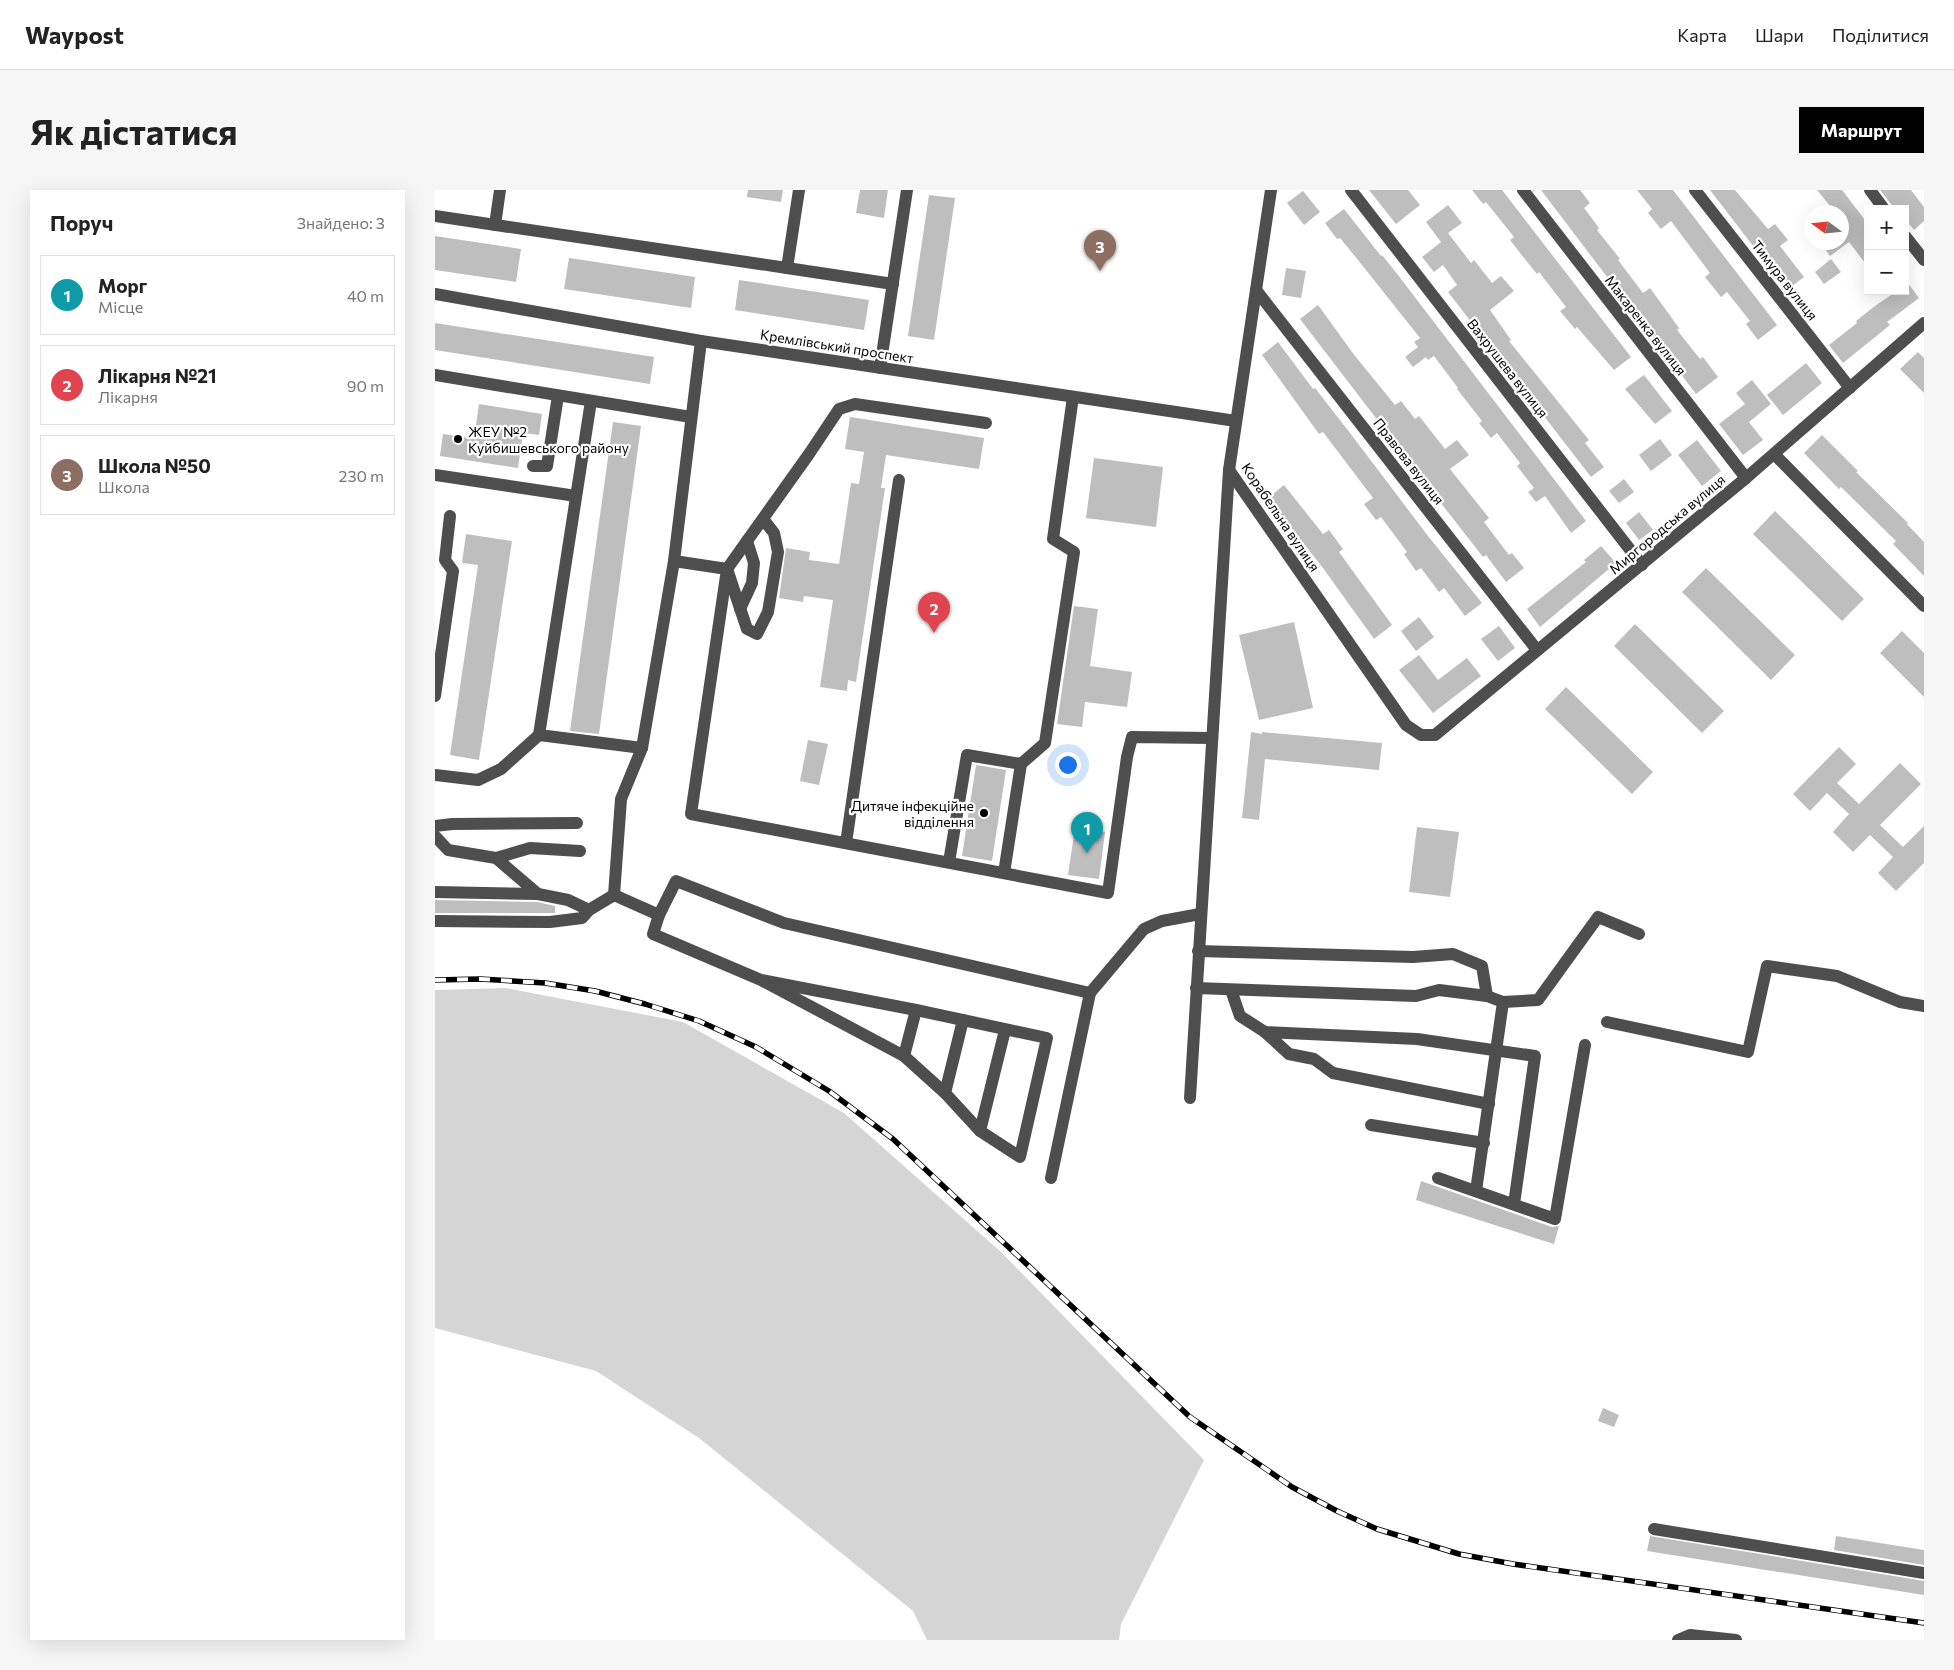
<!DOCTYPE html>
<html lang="uk">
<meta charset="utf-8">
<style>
body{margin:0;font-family:Commissioner,sans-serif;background:#f6f6f6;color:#222}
.controls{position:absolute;right:15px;top:15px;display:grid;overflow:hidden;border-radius:0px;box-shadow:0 5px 20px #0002}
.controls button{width:45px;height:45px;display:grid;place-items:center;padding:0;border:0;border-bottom:1px solid #e0e0e0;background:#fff;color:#222;font:25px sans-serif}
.compass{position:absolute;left:1369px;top:15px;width:45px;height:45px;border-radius:50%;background:#fff;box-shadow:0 5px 20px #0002;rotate:285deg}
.you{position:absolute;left:632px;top:574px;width:18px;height:18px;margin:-12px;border:4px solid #fff;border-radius:50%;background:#1a73e8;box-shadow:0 0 0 8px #1a73e833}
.badge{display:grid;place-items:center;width:32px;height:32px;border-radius:50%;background:#000;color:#fff;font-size:16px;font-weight:700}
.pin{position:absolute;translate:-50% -41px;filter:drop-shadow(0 1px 2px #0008)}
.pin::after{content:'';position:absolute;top:26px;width:18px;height:15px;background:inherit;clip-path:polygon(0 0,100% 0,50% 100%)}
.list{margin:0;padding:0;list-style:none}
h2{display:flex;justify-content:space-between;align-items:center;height:65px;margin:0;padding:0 20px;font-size:21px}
h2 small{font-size:16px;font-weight:400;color:#767676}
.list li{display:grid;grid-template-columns:32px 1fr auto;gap:15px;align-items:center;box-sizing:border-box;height:80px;margin:0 10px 10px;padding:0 10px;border:1px solid #e0e0e0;border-radius:0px}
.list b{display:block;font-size:19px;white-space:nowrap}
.list p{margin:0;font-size:16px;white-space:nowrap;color:#767676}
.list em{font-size:16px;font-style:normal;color:#767676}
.map{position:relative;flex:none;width:1489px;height:1450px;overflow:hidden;border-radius:0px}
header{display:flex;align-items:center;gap:30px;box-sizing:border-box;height:70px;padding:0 25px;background:#fff;border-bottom:1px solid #e0e0e0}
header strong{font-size:24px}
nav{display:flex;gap:28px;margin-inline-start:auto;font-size:18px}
.intro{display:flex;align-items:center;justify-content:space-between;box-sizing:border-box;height:120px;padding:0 30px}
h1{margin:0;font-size:35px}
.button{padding:12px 22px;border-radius:0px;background:#000;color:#fff;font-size:18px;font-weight:700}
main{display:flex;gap:30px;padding:0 30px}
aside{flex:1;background:#fff;border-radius:0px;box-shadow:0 5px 20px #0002}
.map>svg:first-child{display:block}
</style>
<header>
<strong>Waypost</strong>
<nav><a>Карта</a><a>Шари</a><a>Поділитися</a></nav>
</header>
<div class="intro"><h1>Як дістатися</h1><a class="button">Маршрут</a></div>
<main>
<aside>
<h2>Поруч<small>Знайдено: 3</small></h2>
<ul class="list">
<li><span class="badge" style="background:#0f9aa8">1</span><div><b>Морг</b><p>Місце</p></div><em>40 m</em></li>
<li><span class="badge" style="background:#e0444e">2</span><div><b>Лікарня №21</b><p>Лікарня</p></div><em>90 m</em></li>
<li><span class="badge" style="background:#8d6e63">3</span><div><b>Школа №50</b><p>Школа</p></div><em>230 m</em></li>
</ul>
</aside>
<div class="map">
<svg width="1489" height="1450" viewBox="0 0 1489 1450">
<rect width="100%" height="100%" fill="#fff"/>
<polygon fill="#d5d5d5" points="71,798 248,832 409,923 566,1062 769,1270 686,1434 684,1450 492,1450 478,1421 264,1248 161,1181 0,1138 0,800"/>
<g fill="#bebebe">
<polygon points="313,0 348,0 346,12 312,7"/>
<polygon points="425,0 453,0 449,28 421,23"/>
<polygon points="934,0 973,0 985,15 961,34"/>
<polygon points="1037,0 1067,0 1196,167 1179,180 1142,137 1140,139 1125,121 1131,117 1104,82 1102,84 1089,68 1075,50 1079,47 1051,12 1048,14"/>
<polygon points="1106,0 1145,0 1155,13 1149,18 1164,38 1162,40 1185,69 1183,70 1208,103 1215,98 1244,138 1242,140 1265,169 1268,167 1283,187 1261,204"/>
<polygon points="1202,0 1238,0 1342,135 1323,150 1311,134 1315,131 1292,102 1286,107 1270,87 1275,83 1236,31 1226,39 1213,23 1217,19"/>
<polygon points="1275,0 1300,0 1333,39 1340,34 1353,50 1345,56 1369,87 1352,100"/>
<polygon points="1382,0 1407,0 1433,34 1433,77 1414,52 1395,66 1385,52 1406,52 1406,22 1400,22"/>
<polygon points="1445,0 1476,0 1489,17 1489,31 1479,40 1470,29 1470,19 1460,19"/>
<polygon points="868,1 885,22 869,35 852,13"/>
<polygon points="494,5 520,8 499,150 473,146"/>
<polygon points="1013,15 1027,33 1013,43 1036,73 1039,70 1057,93 1066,86 1079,101 1055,120 1076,150 1074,151 1154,250 1150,253 1169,277 1156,287 1013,102 1022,95 1008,75 999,82 987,67 1006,52 991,32"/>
<polygon points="909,19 946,66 947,65 963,85 1151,331 1136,343 1110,306 1101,312 1093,302 1099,298 1082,276 1085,273 1062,243 1056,248 1044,233 1047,231 1022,199 1023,198 999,166 993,170 991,167 978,177 970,167 983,157 979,152 985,148 923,70 905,48 902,49 890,33"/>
<polygon points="0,46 86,59 81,92 0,80"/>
<polygon points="134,68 260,87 256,118 129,99"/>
<polygon points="1396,69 1406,82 1389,94 1380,82"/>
<polygon points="851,78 871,81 866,108 847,105"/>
<polygon points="1470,89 1484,108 1452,132 1455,135 1408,173 1394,155 1422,133 1421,131 1440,116 1462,101 1470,101"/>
<polygon points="304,90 434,110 429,140 300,120"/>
<polygon points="883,115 920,166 960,215 966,211 980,229 984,226 1010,259 1022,250 1034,265 1015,279 1054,328 1049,332 1074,365 1077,363 1089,378 1071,392 1051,365 1048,367 1009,317 865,129"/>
<polygon points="0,133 219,167 215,194 0,160"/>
<polygon points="843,152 878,199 880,198 915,243 993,346 1047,413 1030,426 1009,398 1004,402 986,378 981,381 969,364 972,362 946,327 941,330 929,314 938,308 888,242 884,244 827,165"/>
<polygon points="1483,162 1489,168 1489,203 1465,179"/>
<polygon points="1371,173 1387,193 1348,225 1332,205"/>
<polygon points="1209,185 1237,221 1220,234 1190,199"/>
<polygon points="1317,190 1336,214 1314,232 1328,250 1308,265 1284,234 1310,214 1301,203"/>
<polygon points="44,214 107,224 104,245 88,243 83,278 5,266 8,244 39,249"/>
<polygon points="415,227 549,248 544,279 451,265 446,298 450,298 421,492 413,490 412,501 385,497 398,410 369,406 368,412 344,408 351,358 375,362 374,370 404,374 416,293 424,294 429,262 410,259"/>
<polygon points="178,232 206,236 164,544 135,541"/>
<polygon points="1387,245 1423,281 1421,282 1473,333 1472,334 1489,352 1489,386 1458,354 1461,351 1406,297 1404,299 1369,263"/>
<polygon points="1225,249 1237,265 1216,281 1204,265"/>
<polygon points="1262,250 1286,281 1267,296 1243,265"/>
<polygon points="659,268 728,277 721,337 651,328"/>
<polygon points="1189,289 1199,302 1184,313 1174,301"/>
<polygon points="849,295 888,344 894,340 908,359 904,362 957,435 939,449 888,378 833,308"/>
<polygon points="1340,321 1429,409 1407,431 1318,344"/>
<polygon points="1204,322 1218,340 1204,350 1191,333"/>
<polygon points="31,344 77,351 44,570 15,565 43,375 27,373"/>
<polygon points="1166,356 1181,373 1105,437 1092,419 1151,372 1149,370"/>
<polygon points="1271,378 1360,465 1336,490 1247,402"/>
<polygon points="639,416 663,419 655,476 697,482 692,517 650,512 647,537 622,534"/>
<polygon points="984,427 999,447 981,461 966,441"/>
<polygon points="859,432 878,518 824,530 804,445"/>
<polygon points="1200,434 1289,521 1267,543 1179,456"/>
<polygon points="1064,436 1080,458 1063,471 1046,449"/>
<polygon points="1467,441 1489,463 1489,507 1445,463"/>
<polygon points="984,465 1003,490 1032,468 1046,486 998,523 964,480"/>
<polygon points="1131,497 1218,582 1197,604 1110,519"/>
<polygon points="816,542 827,544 827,542 947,553 944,580 830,569 824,630 807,628"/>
<polygon points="373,550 393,554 384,595 365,591"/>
<polygon points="1404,557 1421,574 1402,593 1424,614 1465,573 1486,594 1445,635 1468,657 1489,636 1489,673 1461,701 1443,683 1458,667 1435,645 1418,662 1398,642 1414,624 1392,603 1375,621 1358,604"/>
<polygon points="541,575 571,580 557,671 527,666"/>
<polygon points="982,637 1024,642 1015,707 974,702"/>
<polygon points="640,638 670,642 664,689 633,685"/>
<polygon points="0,710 102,712 120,716 120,723 0,723"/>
<polygon points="986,991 1117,1037 1124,1036 1119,1054 981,1010"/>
<polygon points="1168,1218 1184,1225 1179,1237 1163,1231"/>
<polygon points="1215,1346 1489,1391 1489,1405 1212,1361"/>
<polygon points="1401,1346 1489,1360 1489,1375 1399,1360"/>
</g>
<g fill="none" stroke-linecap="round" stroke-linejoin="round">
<g stroke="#4e4e4e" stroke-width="12">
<polyline points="364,0 352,78 458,94"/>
<polyline points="916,0 1207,375"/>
<polyline points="1088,0 1311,288"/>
<polyline points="1260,0 1415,198"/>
<polyline points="1435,0 1449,19"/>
<polyline points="0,26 352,78"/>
<polyline points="60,35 65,0"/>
<polyline points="1470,46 1489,70"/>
<polyline points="821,100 1102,460"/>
<polyline points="0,104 266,151 801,231"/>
<polyline points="445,178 472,0"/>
<polyline points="0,185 256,227"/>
<polyline points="156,211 104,545 207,558"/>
<polyline points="1339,264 1489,416"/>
<polyline points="98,276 112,276 123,206"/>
<polyline points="794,280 971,535 986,545 1000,545 1311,288 1489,133"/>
<polyline points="0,285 141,306"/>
<polyline points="328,329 339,343 343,362 333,422 322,444 312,439 292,379 374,264 404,219 420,214 551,233"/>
<polyline points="239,371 292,379 256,624 673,703 692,567 697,547 776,548"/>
<polyline points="305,419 317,393 319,373 312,351"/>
<polyline points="0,506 18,381 10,370 15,326"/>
<polyline points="0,585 43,590 66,579 104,545"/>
<polyline points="0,636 17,634 142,633"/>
<polyline points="0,646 13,660 61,668 103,704 133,710 154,720"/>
<polyline points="411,653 464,290"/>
<polyline points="61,668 95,658 145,661"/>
<polyline points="514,672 532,565 586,574 610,553 639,362 618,349 638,207"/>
<polyline points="569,683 586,574"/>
<polyline points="0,702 103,704"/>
<polyline points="179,705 224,725 241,691 349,733 655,803 616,988"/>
<polyline points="224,725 218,744 326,790 481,820 612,848 585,967 545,941 510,903 469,866 326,790"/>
<polyline points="0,731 115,732 147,728 154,720 179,705 186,609 207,558 239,371 266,151"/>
<polyline points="763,761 978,767 1018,764 1047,776 1052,806"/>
<polyline points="761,798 981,806 1004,800 1052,806 1068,812 1103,810 1163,727 1204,744"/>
<polyline points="796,800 805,826 830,842 982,849 1100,866 1079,1014"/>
<polyline points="655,803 709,739 727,731 765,724"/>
<polyline points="1172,832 1313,862 1332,776 1402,786 1465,812 1489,816"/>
<polyline points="830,842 854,864 879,869 898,883 1054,914"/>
<polyline points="469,866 481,820"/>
<polyline points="510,903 528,830"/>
<polyline points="755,908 794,280 836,0"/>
<polyline points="936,935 1049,953"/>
<polyline points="545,941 570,840"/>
<polyline points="1003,988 1120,1029 1150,855"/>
<polyline points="1041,1001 1068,812"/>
<polyline points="1219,1339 1489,1383"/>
<polyline points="1243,1450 1255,1445 1301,1450"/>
</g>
<g stroke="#000" stroke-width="5.5">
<polyline id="rail" points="0,790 45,789 110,793 160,801 210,814 264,831 321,857 394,901 458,949 755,1227 809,1264 857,1297 902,1321 942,1339 1024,1364 1078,1374 1489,1433"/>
</g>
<use href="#rail" stroke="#fff" stroke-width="4" stroke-dasharray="11" stroke-linecap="butt"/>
</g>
<g fill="#000" stroke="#fff" stroke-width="2">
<circle cx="23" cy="249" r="5"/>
<circle cx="549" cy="623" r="5"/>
</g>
<g text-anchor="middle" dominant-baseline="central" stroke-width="4.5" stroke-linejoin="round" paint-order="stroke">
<g font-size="14" fill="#000" stroke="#fff">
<text transform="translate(1350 90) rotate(52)">Тимура вулиця</text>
<text transform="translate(1211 135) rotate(52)">Макаренка вулиця</text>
<text transform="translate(402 156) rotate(9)">Кремлівський проспект</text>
<text transform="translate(1073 178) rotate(52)">Вахрушева вулиця</text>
<text transform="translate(974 271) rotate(52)">Правова вулиця</text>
<text transform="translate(846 327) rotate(56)">Корабельна вулиця</text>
<text transform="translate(1232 334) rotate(-40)">Миргородська вулиця</text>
</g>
<g font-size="14" fill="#000" stroke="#fff" text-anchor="start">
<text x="33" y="241">ЖЕУ №2<tspan x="33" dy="16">Куйбишевського району</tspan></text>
<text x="539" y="615" text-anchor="end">Дитяче інфекційне<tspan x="539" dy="16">відділення</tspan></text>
</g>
</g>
</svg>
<div class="controls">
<button>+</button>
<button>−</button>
</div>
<svg class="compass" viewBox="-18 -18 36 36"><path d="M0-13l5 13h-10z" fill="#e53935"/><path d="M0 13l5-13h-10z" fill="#767676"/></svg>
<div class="you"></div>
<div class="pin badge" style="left:652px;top:663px;background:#0f9aa8">1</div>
<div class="pin badge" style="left:499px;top:443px;background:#e0444e">2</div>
<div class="pin badge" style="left:665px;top:81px;background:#8d6e63">3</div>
</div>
</main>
